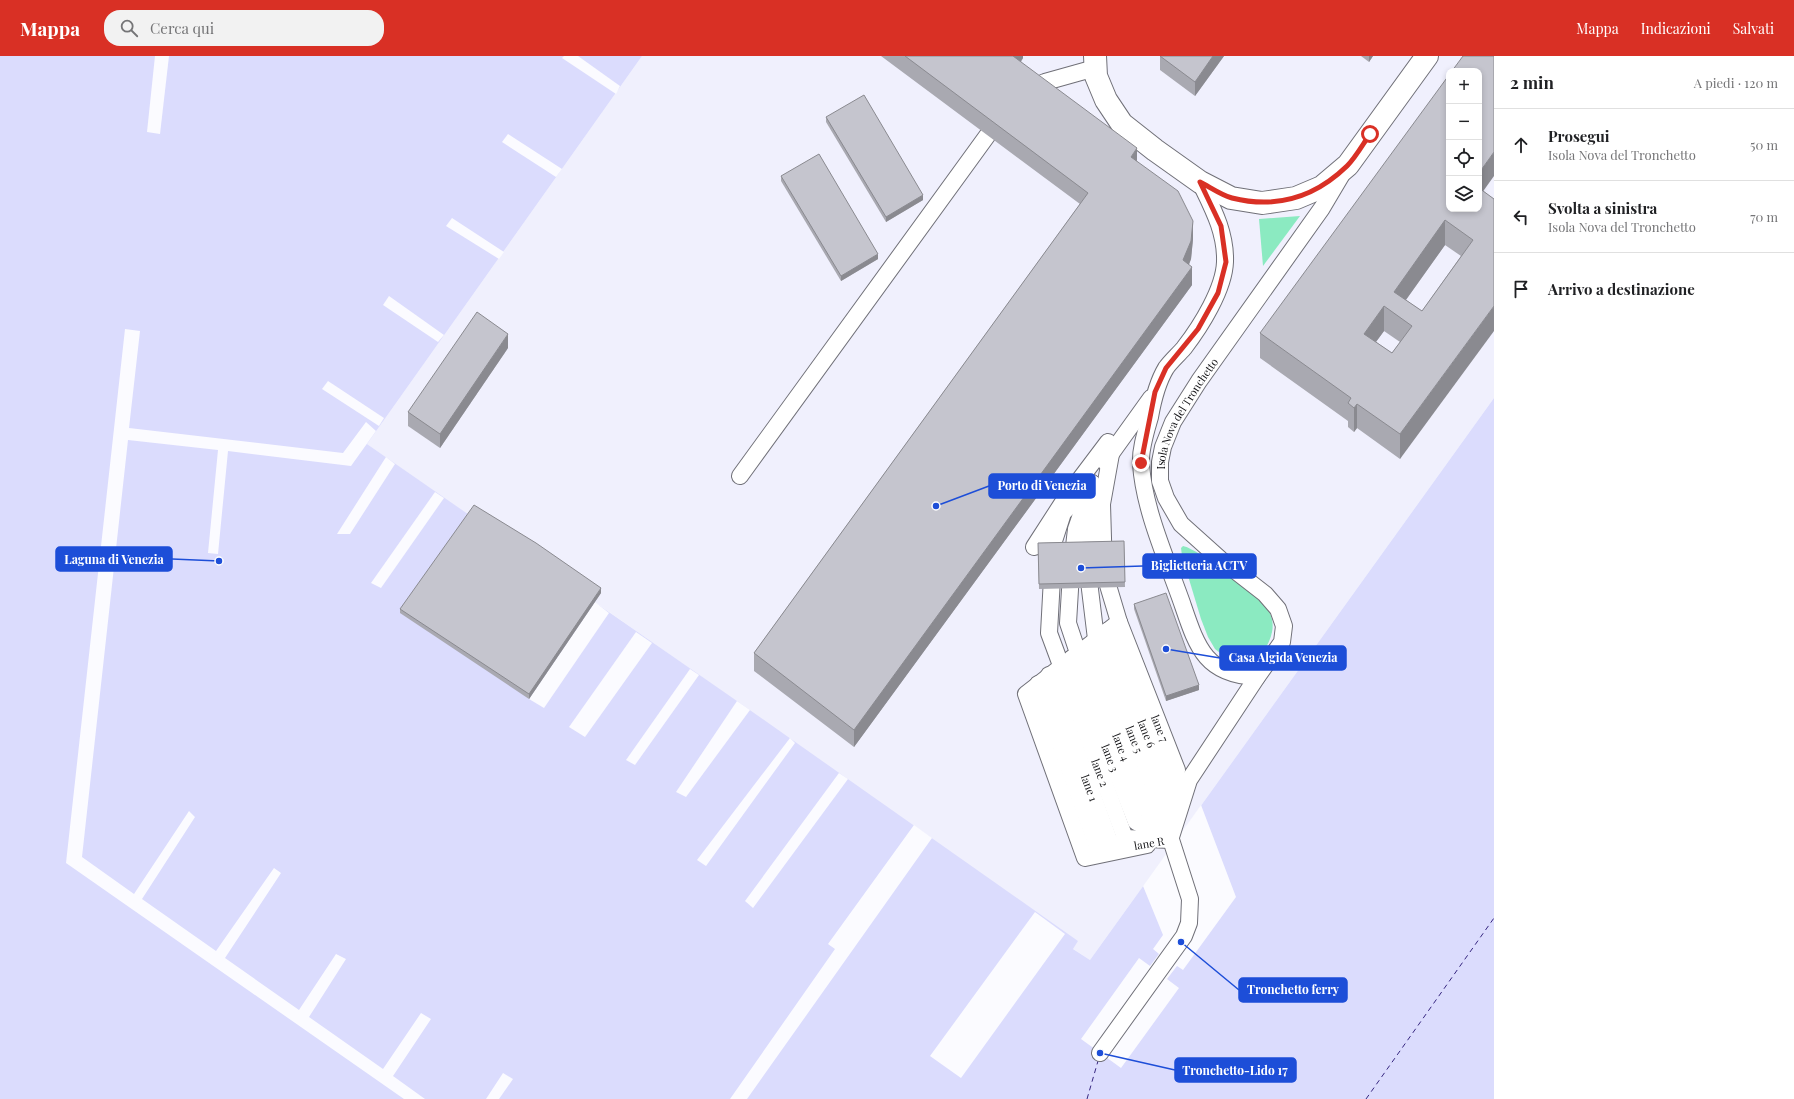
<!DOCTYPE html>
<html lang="it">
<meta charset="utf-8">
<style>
body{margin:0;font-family:"Playfair Display",serif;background:#f2f2f2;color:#202124}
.controls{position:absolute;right:12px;top:12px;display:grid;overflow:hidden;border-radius:8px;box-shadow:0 2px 6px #0003}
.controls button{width:36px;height:36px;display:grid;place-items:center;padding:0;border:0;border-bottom:1px solid #e0e0e0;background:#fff;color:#202124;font:20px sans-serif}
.stop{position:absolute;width:12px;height:12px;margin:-9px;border:3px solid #d93025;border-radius:50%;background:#fff}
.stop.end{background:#d93025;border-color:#fff;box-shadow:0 1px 4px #0008}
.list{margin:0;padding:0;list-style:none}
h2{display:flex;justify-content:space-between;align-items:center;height:52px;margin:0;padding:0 16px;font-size:17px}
h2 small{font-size:13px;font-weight:400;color:#757577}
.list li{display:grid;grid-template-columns:26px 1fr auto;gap:12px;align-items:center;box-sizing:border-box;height:72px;padding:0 16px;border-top:1px solid #e0e0e0}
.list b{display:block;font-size:15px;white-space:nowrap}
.list p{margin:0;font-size:13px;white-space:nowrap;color:#757577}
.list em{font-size:13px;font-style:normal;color:#757577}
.icon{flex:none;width:22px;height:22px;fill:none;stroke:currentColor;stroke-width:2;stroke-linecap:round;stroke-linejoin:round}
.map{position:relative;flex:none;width:1494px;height:1043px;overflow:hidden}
header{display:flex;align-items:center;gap:24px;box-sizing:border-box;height:56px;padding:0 20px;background:#d93025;color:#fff}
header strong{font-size:19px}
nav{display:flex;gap:22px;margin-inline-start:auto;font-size:14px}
.search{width:280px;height:36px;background:#f2f2f2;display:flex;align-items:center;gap:10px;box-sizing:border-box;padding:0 14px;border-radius:16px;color:#757577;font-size:15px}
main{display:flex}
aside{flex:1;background:#fff}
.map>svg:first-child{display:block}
</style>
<header>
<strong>Mappa</strong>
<div class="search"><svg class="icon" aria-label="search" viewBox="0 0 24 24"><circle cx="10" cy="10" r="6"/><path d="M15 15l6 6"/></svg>Cerca qui</div>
<nav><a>Mappa</a><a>Indicazioni</a><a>Salvati</a></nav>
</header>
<main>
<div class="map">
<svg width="1494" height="1043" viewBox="0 0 1494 1043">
<rect width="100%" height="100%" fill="#fbfbff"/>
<path fill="#f0f0fd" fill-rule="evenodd" d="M 642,0 L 1494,0 L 1494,342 L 1090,904 L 1072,892 L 1077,885 L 595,546 L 529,643 L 400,557 L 444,442 L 367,388 ZM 1449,15 L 1479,15 L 1479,153 L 1449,153 Z"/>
<g fill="#8beac1">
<polygon points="1300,160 1263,210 1259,163"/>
<path d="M 1183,490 C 1199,493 1263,542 1270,557 C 1276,571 1271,583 1264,595 L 1254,601 L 1229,604 L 1215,593 L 1208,581 L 1201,563 L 1182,500 L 1181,492 Z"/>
</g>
<polygon fill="#dbdcfd" points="0,0 642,0 367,388 737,645 1078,885 1073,893 1090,904 1494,342 1494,1043 0,1043"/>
<g fill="#fbfbff">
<polygon points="155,0 169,0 160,78 147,76"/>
<polygon points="564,0 578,0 620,30 616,38 562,2"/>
<polygon points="508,78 562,113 556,121 502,86"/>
<polygon points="452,162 504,196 499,203 446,170"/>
<polygon points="389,240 444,279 438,286 383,249"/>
<polygon points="125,273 140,275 129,372 343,397 366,366 376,375 351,410 228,395 218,498 208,497 218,394 128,384 82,801 134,838 189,755 195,761 142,843 216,895 274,812 281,817 225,902 299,954 336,898 346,903 309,961 383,1013 421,957 431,963 393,1020 425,1043 404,1043 66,807"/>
<polygon points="328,325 384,362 379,370 322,333"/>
<polygon points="386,401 395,408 350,478 337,478"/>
<polygon points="435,436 444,442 381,532 371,527"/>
<polygon points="595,546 609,557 544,652 529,643"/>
<polygon points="636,576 652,587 585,681 569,671"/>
<polygon points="690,613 699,619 635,709 626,704"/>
<polygon points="737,645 750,654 686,741 676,736"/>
<polygon points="790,682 795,687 706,810 697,804"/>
<polygon points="839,717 848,723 753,852 745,845"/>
<polygon points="1201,749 1236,841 1183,914 1177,910 1167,923 1179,932 1121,1012 1081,983 1139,902 1150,910 1159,898 1153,893 1163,879 1143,830"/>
<polygon points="914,769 932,782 747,1043 730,1043 835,893 828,888"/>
<polygon points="1035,856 1065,878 961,1022 930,1000"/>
<polygon points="503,1017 513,1023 499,1043 486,1043"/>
</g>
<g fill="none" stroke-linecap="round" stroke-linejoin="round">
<g stroke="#362680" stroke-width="1" stroke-dasharray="5 4" stroke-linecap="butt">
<polyline points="1087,1043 1098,1005"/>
<polyline points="1366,1043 1494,862"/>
</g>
<g stroke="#707078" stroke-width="18">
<g id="service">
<polyline points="1028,33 1045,26 1095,12"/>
<path d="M 1200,126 C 1212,151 1226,176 1225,206 C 1224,233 1201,270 1184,292 C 1178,299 1171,305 1166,312 C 1157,327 1153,344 1150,361 C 1146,375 1140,393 1141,408 C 1144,454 1167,504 1182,547 C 1197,591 1205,619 1257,621"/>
<path id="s1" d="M 1111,398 L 1102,448 L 1104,516 L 1119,566 L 1177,714 L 1173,750"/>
<polyline points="1105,406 1151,342"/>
<polyline points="740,420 1000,62"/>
<path id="s2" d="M 1092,427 L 1088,517 L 1096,583 L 1157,740 L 1190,843 L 1189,867 L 1184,880 L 1100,997"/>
<path id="s3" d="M 1092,427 L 1063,457 L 1054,485 L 1049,577 L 1125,782 L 1170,784"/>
<polyline points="1034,491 1065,443 1108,386"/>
<polyline points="1119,566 1026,638 1085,802 1147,789"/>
<path id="s4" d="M 1107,575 L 1167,727 L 1168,742"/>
<path id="s5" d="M 1084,593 L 1146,753 L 1165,778"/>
<polyline points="1078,597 1068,567 1071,517 1076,473 1086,444"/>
<path id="s6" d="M 1072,602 L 1136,766 L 1165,781"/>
<path id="s7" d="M 1049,619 L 1111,789 L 1127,788"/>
<polyline points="1038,628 1099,796 1111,794"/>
<path id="s8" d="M 1170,784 L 1189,724 L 1257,621 L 1282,586 L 1284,570 L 1278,553 L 1265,538 L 1220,503 L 1181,468 L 1166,442 L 1160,425 L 1160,406 L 1163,391 L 1173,366 L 1199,325 L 1322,152 L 1341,120"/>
</g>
</g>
<g stroke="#707078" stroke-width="24">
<polyline id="minor" points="1095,0 1096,20 1106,44 1122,68 1155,94 1200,126 1231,142 1262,147 1296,142 1322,131 1348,109 1427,0"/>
</g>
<use href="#service" stroke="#fff" stroke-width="16"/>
<use href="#minor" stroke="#fff" stroke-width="22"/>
</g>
<g fill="#a9a9b1" fill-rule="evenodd">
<polygon points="881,0 1023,0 1023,2 1021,6 1137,105 1193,183 1191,203 1189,209 1192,229 854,691 754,615 754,597 1080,148"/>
<polygon points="1160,0 1224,0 1195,40 1160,14"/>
<polygon points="1361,0 1373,0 1369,6"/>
<polygon points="826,61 923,144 886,166 826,66"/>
<polygon points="781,120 878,203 841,225 781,125"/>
<path d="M 1483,135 L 1494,143 L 1400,403 L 1357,372 L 1354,376 L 1348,371 L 1348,365 L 1260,302 L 1260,277 ZM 1445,189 L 1461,200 L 1422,255 L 1406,244 ZM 1384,275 L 1400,286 L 1392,297 L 1376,286 Z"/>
<polygon points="508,292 440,392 408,370 408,356"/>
<polygon points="1124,485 1125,531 1039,533 1038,487"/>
<polygon points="601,537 529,643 400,557 400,553"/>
<polygon points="1134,548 1199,634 1166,645 1134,553"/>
</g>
<g fill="#8a8a90">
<polygon points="1012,0 1023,0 1023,2 1012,17"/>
<polygon points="1213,0 1224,0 1195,40 1195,26"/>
<polygon points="1369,0 1373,0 1369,6"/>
<polygon points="1137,92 1137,110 1131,101"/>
<polygon points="1494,96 1494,120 1479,141 1479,117"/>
<polygon points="923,139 923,144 886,166 886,161"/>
<polygon points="1445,164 1445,189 1395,259 1394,236"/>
<polygon points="1193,165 1193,183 1191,203 1183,222 1183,204"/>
<polygon points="878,198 878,203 841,225 841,220"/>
<polygon points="1192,211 1192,229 854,691 854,674"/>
<polygon points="1384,250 1384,275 1364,302 1364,278"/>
<polygon points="1494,250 1494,275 1400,403 1400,378"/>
<polygon points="508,278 508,292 440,392 440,378"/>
<polygon points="1357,348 1357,372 1354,376 1354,352"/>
<polygon points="601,532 601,537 529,643 529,638"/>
<polygon points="1199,629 1199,634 1166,645 1166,640"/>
</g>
<g fill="#c5c5ce" stroke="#8a8a90" fill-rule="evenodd">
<polygon points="905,0 1013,0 1137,92 1131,101 1178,135 1193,165 1191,185 1183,204 1192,211 854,674 754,597 1088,137"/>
<polygon points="1160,0 1213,0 1195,26"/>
<polygon points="1463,0 1494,0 1494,96 1479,117 1479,15 1452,15"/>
<path d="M 1449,19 L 1449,153 L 1479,153 L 1479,132 L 1494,143 L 1494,250 L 1400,378 L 1357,348 L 1354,352 L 1348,347 L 1351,342 L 1260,277 ZM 1445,164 L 1473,184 L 1422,255 L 1394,236 ZM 1384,250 L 1412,270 L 1392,297 L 1364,278 Z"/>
<polygon points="864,39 923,139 886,161 826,61"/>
<polygon points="819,98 878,198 841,220 781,120"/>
<polygon points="477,256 508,278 440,378 408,356"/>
<polygon points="474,449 536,487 601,532 529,638 400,553"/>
<polygon points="1124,485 1125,526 1039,528 1038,487"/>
<polygon points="1166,537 1199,629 1166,640 1134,548"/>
</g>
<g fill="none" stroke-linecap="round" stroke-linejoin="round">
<path stroke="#d93025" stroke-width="5" d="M 1141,407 L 1155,336 L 1166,312 L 1198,273 L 1218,237 L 1226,206 L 1221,170 L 1200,126 C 1210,131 1221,139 1232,142 C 1276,153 1315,141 1347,110 C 1356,101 1363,88 1370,78"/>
</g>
<g text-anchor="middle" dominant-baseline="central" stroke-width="3.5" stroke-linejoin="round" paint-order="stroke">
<g font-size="11" fill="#151518" stroke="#fff">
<text stroke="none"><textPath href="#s8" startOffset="515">Isola Nova del Tronchetto</textPath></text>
<text stroke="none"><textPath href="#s1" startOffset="285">lane 7</textPath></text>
<text stroke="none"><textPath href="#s4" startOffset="110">lane 6</textPath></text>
<text stroke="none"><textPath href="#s2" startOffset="264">lane 5</textPath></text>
<text stroke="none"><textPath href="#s5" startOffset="105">lane 4</textPath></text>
<text stroke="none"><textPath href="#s6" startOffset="107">lane 3</textPath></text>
<text stroke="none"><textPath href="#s3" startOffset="312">lane 2</textPath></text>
<text stroke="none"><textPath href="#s7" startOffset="120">lane 1</textPath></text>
<text transform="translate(1149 787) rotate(-10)">lane R</text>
</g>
</g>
<path fill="none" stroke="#1d4ed8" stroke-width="1.5" d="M936 450L989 430M219 505L172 503M1081 512L1143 510M1166 593L1220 602M1181 886L1239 934M1100 997L1175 1014"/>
<g fill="#1d4ed8" stroke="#fff" stroke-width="1.5">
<circle cx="936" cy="450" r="4"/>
<circle cx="219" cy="505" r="4"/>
<circle cx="1081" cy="512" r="4"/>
<circle cx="1166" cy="593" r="4"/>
<circle cx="1181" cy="886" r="4"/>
<circle cx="1100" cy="997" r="4"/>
</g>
<g fill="#1d4ed8" stroke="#1d4ed8" stroke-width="1.5">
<rect x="989" y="418" width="106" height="24" rx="4"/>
<rect x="56" y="491" width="116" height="24" rx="4"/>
<rect x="1143" y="498" width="113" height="24" rx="4"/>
<rect x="1220" y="590" width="126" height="24" rx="4"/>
<rect x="1239" y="922" width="108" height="24" rx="4"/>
<rect x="1175" y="1002" width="121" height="24" rx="4"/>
</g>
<g font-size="12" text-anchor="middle" font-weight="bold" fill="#fff">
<text x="1042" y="434">Porto di Venezia</text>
<text x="114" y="508">Laguna di Venezia</text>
<text x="1199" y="514">Biglietteria ACTV</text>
<text x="1283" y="606">Casa Algida Venezia</text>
<text x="1293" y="938">Tronchetto ferry</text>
<text x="1235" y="1019">Tronchetto-Lido 17</text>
</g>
</svg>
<div class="controls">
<button>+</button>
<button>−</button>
<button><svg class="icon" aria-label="locate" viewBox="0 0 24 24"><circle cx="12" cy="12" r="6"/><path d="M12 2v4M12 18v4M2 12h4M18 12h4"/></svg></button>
<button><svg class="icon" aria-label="layers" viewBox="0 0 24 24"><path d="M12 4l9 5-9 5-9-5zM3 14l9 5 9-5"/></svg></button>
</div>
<div class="stop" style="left:1370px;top:78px"></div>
<div class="stop end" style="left:1141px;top:407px"></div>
</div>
<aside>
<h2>2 min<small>A piedi · 120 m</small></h2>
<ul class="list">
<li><svg class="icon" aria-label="ahead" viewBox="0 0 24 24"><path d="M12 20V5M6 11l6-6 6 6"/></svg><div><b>Prosegui</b><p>Isola Nova del Tronchetto</p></div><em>50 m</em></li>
<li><svg class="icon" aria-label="left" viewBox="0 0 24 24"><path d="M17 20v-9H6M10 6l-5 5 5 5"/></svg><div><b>Svolta a sinistra</b><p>Isola Nova del Tronchetto</p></div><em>70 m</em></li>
<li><svg class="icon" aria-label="arrive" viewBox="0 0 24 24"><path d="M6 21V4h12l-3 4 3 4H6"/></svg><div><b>Arrivo a destinazione</b></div></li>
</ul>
</aside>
</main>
